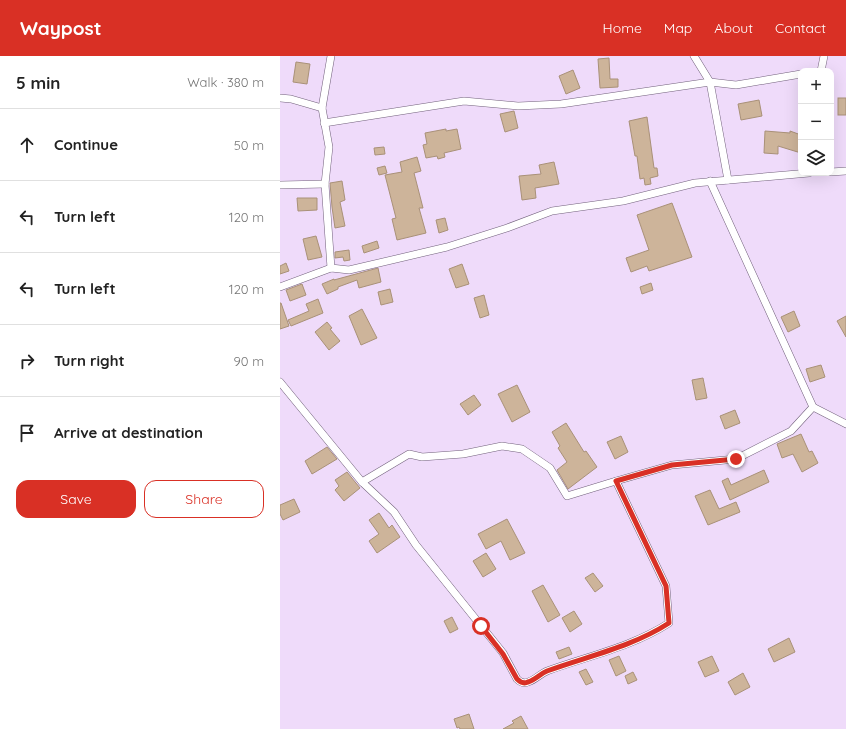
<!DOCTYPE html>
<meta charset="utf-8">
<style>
body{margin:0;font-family:Quicksand,sans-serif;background:#f2f2f2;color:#222}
.controls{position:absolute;right:12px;top:12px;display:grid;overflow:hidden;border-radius:8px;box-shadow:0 4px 16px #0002}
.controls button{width:36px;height:36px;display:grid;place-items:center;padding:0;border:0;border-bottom:1px solid #e0e0e0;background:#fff;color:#222;font:20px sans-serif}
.stop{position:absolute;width:12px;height:12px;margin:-9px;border:3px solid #d93025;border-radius:50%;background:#fff}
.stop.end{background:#d93025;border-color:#fff;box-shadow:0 1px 4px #0008}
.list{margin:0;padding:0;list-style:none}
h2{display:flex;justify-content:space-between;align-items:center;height:52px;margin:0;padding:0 16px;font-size:17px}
h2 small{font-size:13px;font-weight:400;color:#767676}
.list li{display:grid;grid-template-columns:26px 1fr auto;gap:12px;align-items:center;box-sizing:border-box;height:72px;padding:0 16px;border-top:1px solid #e0e0e0}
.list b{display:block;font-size:15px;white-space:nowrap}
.list em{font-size:13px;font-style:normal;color:#767676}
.actions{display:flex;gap:8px;padding:12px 16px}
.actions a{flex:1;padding:9px 0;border:1px solid #d93025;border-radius:12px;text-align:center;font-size:14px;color:#d93025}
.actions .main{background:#d93025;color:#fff}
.icon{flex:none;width:22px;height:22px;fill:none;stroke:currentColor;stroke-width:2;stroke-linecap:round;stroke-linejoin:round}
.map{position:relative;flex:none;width:566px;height:673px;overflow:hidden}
header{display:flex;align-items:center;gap:24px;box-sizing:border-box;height:56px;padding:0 20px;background:#d93025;color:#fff}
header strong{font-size:19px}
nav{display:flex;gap:22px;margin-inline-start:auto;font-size:14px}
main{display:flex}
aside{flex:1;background:#fff}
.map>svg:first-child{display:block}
</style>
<header>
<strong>Waypost</strong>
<nav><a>Home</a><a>Map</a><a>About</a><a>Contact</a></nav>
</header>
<main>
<aside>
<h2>5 min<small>Walk · 380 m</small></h2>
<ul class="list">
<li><svg class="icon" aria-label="ahead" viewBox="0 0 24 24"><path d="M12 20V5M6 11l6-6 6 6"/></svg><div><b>Continue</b></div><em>50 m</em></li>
<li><svg class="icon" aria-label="left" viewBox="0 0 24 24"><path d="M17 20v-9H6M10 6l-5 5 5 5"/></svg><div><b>Turn left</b></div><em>120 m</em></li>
<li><svg class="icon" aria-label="left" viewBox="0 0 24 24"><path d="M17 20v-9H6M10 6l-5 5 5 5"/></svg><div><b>Turn left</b></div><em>120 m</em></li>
<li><svg class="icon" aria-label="right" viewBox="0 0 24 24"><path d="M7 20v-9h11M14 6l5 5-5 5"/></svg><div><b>Turn right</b></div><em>90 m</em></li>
<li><svg class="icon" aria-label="arrive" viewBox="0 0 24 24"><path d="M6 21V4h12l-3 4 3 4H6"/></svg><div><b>Arrive at destination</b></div></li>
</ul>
<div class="actions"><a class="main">Save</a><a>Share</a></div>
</aside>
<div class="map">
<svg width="566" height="673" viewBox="0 0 566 673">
<rect width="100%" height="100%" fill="#efdbfa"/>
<g fill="#cdb49a" stroke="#a99178">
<polygon points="329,2 330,23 338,23 338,31 320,32 318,3"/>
<polygon points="16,6 30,8 27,28 13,26"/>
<polygon points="293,14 300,32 286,38 279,20"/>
<rect x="558" y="42" width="8" height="17"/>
<polygon points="479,44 482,60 461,64 458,48"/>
<polygon points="234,55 238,72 225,76 220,58"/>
<polygon points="367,61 374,112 377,112 378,120 370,122 371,128 365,129 364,122 360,123 357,100 355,100 349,65"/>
<polygon points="166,73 166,75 177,73 181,93 164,97 165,101 158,103 157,100 146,102 143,89 147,88 145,77"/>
<polygon points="485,75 510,77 510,75 521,79 521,97 498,90 498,98 484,97"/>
<polygon points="104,91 105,98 95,99 94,92"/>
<polygon points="137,101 141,115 134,117 143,152 139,152 146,177 117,184 112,163 116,162 105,119 122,116 120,106"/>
<polygon points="274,106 279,128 255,132 256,142 242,144 239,120 261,118 259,109"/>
<polygon points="105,110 107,117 99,119 97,112"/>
<polygon points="62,125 65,144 60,146 65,170 55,172 52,151 50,127"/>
<polygon points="17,142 37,142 37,154 18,155"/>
<polygon points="392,147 412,201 369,215 367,210 351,216 346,202 369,194 357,159"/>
<polygon points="165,162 168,174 159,177 156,164"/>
<polygon points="36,180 42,201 28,204 23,183"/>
<polygon points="97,185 99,192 84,197 82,190"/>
<polygon points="69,194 70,204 64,205 63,201 55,202 55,196"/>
<polygon points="6,207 9,215 0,218 0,210"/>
<polygon points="182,208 189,228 176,232 169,213"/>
<polygon points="98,212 101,226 79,232 77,224 58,231 58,233 47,238 42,228 54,223 54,224"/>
<polygon points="371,227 373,234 362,238 360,231"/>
<polygon points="22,228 26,239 10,245 6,234"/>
<polygon points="110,233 113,246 101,249 98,236"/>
<polygon points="204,239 209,259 200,262 194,242"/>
<polygon points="38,243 43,257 11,270 8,264 29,255 26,248"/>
<polygon points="0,247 1,247 9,270 0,273"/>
<polygon points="82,253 97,282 81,289 69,260"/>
<polygon points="514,255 520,270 508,276 501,261"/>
<polygon points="566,260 566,281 557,265"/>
<polygon points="47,266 52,272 50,273 60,285 49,294 35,276"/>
<polygon points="541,309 545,321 530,326 526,313"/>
<polygon points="423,322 427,342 416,344 412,324"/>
<polygon points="237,329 250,356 232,366 218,338"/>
<polygon points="194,339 201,349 188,359 180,348"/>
<polygon points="455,354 460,367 445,373 440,360"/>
<polygon points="286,367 304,396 306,395 317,411 288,433 277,414 287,406 278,392 280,390 272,376"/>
<polygon points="521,378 529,396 532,395 538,407 522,416 513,398 502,402 497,388"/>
<polygon points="341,380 348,396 335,403 327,386"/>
<polygon points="47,391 57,403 32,418 25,405"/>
<polygon points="484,414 489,426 450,444 442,425 448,422 451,429"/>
<polygon points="67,416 80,432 64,445 55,434 59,430 55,424"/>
<polygon points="430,434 439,453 456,446 460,456 428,469 415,440"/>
<polygon points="14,443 20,456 3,464 0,458 0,449"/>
<polygon points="99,457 109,472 112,469 120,481 97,497 89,485 99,478 89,464"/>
<polygon points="227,463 245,497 230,504 221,485 206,493 198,478"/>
<polygon points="206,497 216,513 203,521 193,505"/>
<polygon points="313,517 323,530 315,536 305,522"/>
<polygon points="263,529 280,559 268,566 252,535"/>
<polygon points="294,555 302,568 290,576 282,562"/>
<polygon points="172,561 178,573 170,577 164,565"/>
<polygon points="509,582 515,596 494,606 488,593"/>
<polygon points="289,591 292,598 279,603 276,596"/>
<polygon points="339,600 346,615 336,620 329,604"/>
<polygon points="432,600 439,615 425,621 418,606"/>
<polygon points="306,613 313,626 306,629 299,616"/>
<polygon points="353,616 357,624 348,628 345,620"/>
<polygon points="463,617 470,631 455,639 448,626"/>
<polygon points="189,658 194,673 180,673 179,671 177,672 174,663"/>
<polygon points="241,660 248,673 223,673 234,667 232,665"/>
</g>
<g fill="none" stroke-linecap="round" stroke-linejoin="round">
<g stroke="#72617c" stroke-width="8">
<g id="street">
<polyline points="51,0 42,52 49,91 45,128 51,212"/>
<polyline points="414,0 430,26 448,124"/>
<polyline points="541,15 544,0"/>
<polyline points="0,42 11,43 42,52"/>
<polyline points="44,67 184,45 238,50 281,48 430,26 456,29 521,18"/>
<polyline points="551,116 566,115"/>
<polyline points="430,125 533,351 566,368"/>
<polyline points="0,129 45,128"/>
<polyline points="0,231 51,212 69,214 167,191 227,172 272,155 343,145 415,127 529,117"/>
<path d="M 0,326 L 82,426 L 114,456 L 136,489 L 223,597 L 237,623 C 240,626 244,628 248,626 C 255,624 260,618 267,615 C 308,600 352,591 389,567 L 386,530 L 336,425 L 392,409 L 456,403 L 511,375 L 533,351"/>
<polyline points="82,426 129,398 142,401 183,398 222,390 242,393 270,412 287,440 336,425"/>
</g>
</g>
<use href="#street" stroke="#fff" stroke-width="7"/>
</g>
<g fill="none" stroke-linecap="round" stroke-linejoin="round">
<path stroke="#d93025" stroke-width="5" d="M 201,570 L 223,598 L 237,623 C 240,626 244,628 248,626 C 255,624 260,618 267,615 C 308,600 352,591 389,567 L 386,530 L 336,425 L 392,409 L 456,403"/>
</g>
</svg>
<div class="controls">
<button>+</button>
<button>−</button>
<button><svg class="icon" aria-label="layers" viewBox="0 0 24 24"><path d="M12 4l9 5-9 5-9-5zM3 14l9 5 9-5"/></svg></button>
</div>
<div class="stop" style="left:201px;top:570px"></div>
<div class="stop end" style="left:456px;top:403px"></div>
</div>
</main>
